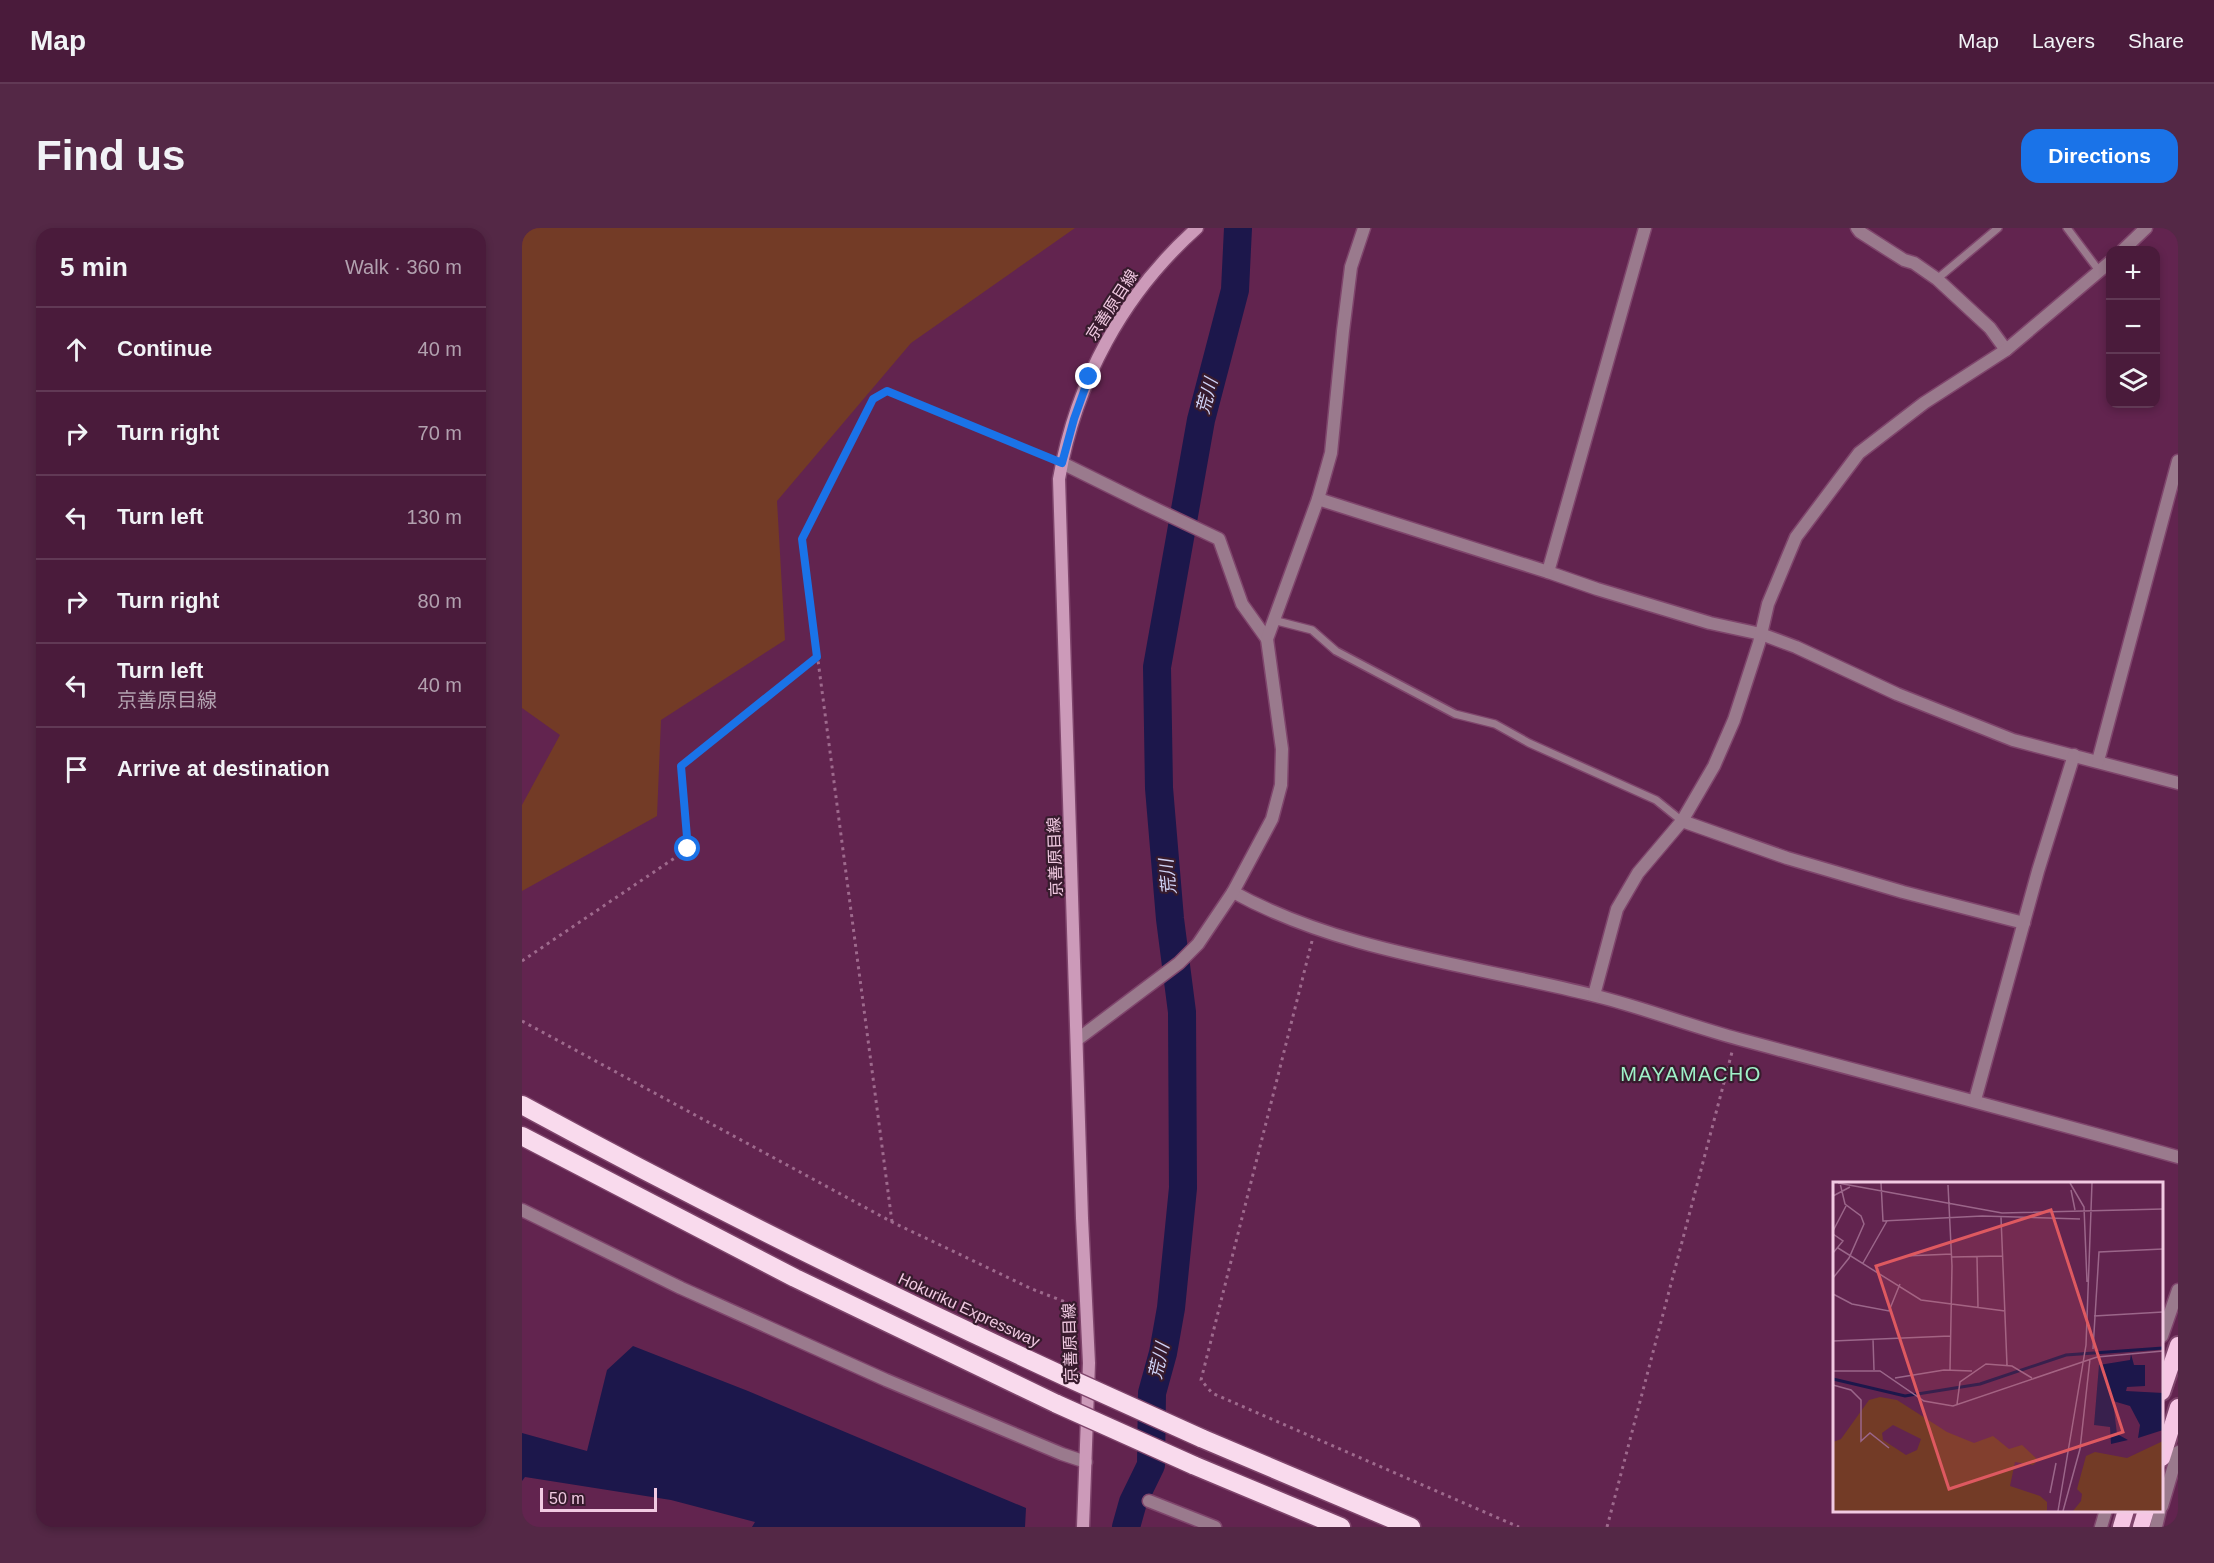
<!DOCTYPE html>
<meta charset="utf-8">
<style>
body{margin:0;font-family:Helvetica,"Noto Sans JP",sans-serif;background:#542846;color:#f1f3f6}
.controls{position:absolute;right:18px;top:18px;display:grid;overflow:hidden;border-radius:12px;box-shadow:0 3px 9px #0003}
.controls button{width:54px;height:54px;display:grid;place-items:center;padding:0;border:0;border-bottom:2px solid #613955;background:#4a1b3b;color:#f1f3f6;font:30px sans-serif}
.scale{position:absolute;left:18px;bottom:15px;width:117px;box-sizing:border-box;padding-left:6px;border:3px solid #f1cae2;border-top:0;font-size:16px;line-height:21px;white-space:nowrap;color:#f1cae2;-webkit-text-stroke:4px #371b2d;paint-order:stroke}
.stop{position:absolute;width:18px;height:18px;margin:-14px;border:4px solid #1a73e8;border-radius:50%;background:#fff}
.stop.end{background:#1a73e8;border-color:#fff;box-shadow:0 2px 6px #0008}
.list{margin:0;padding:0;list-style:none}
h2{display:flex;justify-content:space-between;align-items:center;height:78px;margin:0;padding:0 24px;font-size:26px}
h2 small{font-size:20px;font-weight:400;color:#b2a1af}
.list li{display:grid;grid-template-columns:39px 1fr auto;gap:18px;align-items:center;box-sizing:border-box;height:84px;padding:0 24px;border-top:2px solid #613955}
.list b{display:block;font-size:22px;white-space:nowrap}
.list p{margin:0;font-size:20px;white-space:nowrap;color:#b2a1af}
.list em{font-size:20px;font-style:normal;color:#b2a1af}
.icon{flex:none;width:33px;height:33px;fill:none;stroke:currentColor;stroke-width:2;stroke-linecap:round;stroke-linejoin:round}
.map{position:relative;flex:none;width:1656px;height:1299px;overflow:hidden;border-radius:18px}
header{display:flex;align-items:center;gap:36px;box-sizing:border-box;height:84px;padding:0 30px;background:#4a1b3b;border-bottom:2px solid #613955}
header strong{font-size:28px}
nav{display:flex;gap:33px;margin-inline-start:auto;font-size:21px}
.intro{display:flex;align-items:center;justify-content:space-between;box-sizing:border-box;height:144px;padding:0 36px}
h1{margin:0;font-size:42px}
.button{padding:15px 27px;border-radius:18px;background:#1a73e8;color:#fff;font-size:21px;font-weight:700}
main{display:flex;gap:36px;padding:0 36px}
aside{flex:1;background:#4a1b3b;border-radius:18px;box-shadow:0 3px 9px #0003}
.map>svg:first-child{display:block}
</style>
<header>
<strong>Map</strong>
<nav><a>Map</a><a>Layers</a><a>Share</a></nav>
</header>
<div class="intro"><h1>Find us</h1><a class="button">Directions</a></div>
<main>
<aside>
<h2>5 min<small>Walk · 360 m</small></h2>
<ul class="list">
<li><svg class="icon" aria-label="ahead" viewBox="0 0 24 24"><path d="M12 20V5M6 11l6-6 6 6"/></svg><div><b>Continue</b></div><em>40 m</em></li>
<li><svg class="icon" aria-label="right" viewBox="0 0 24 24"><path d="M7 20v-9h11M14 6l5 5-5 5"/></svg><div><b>Turn right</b></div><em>70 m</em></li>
<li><svg class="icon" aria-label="left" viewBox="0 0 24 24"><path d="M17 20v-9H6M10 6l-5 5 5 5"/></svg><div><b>Turn left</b></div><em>130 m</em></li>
<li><svg class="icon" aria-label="right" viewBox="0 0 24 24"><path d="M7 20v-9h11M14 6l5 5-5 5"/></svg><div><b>Turn right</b></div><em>80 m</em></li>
<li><svg class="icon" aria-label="left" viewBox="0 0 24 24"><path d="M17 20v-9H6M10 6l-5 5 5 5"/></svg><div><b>Turn left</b><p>京善原目線</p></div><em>40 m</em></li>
<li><svg class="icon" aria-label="arrive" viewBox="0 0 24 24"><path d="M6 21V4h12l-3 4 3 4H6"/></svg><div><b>Arrive at destination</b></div></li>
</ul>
</aside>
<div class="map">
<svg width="1656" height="1299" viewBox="0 0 1656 1299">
<rect width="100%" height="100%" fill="#62244f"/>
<polygon fill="#733b26" points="0,0 553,0 389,115 255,273 263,412 139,492 135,588 0,663 0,577 38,507 0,480"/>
<polygon fill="#1c174b" points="111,1118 226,1163 504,1280 503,1299 230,1299 233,1294 149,1272 3,1249 0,1253 0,1205 65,1223 85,1142"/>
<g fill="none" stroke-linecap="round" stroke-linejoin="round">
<polyline stroke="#1c174b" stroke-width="28" points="604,1299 611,1274 629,1237 630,1165 641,1125 649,1080 661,960 660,784 648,691 637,560 635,439 679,192 713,62 716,0"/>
<g stroke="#7f456c" stroke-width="10">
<g id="service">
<polyline points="1545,0 1578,44"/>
<polyline points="1415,51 1476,0"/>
<polyline points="751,392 790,402 814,423 933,486 973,496 1007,515 1134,572 1160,593"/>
</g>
</g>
<g stroke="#7f456c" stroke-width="15">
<g id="minor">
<polyline points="1335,0 1338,4 1382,32 1392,35 1415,51 1468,100 1484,122"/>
<polyline points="1601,22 1624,0"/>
<polyline points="540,235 621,275 697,311 720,376 745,411"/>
<polyline points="796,271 1026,344 1075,361 1188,395 1239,406 1274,419 1375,466 1491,512 1656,555"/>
<polyline points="1026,344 1123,0"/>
<polyline points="1576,533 1656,233"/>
<polyline points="1160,593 1265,630 1381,664 1502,695"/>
<path d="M 711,664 C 820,724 951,737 1070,767 C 1120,779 1168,798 1217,811 C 1363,850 1510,888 1656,929"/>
<polyline points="1072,767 1095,681 1116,645 1160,593 1192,538 1212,492 1237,415 1246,376 1274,309 1337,225 1402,175 1484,122 1588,34"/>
<polyline points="1453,872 1516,643 1552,527"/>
<polyline points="1640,1108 1656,1062"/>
<polyline points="627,1273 693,1299"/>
<polyline points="1640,1278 1656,1224"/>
<polyline points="1579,1299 1584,1282"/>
<polyline points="1634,1299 1638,1282"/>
</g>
</g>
<g stroke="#7f456c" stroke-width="15">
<g id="tertiary">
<polyline points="556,811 657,735 676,716 711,664 750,591 759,557 760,521 745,411 796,271 809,225 821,103 829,39 842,0"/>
<polyline points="0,982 159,1060 364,1152 540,1226 564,1234"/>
</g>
</g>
<g stroke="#7f456c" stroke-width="15">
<path id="secondary" d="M 561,1299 L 567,1135 L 560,990 L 537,251 C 554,153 601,66 675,0"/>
</g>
<g stroke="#7f456c" stroke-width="20">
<g id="trunk">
<polyline points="1640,1164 1656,1117"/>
<polyline points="1640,1230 1656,1179"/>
<polyline points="1599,1299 1604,1282"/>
<polyline points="1619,1299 1624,1282"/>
</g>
</g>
<g stroke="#7f456c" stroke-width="21">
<g id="motorway">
<path d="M 0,877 C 178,974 360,1064 544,1149"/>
<polyline points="0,908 273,1050 535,1176"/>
<polyline points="679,1210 889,1299"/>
<polyline points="671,1237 819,1299"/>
</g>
</g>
<g stroke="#9e6a8d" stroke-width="3" stroke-dasharray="3 4.5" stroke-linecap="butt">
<polyline points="790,713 679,1152 690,1165 997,1299"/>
<polyline points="0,733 166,621 159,539 295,429"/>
<polyline points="0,793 370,994 510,1061 551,1077"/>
<polyline points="370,994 280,311 351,171 365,163 528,230"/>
<polyline points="1085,1299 1210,824"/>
</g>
<use href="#service" stroke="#9a7a8d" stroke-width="7"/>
<use href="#minor" stroke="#9a7a8d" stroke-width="12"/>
<use href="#tertiary" stroke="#9a7a8d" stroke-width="12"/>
<use href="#secondary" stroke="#cc9ab9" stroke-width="12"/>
<use href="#trunk" stroke="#f6c6e4" stroke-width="16"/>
<use href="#motorway" stroke="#f9daed" stroke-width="18"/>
<g stroke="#7f456c" stroke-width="21" stroke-linecap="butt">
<g id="motorway-bridge">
<polyline points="544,1149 679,1210"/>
<polyline points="535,1176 671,1237"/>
</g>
</g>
<use href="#motorway-bridge" stroke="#f9daed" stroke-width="18"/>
</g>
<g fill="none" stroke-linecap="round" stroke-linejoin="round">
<polyline stroke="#1a73e8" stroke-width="8" points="166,621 159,538 295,429 280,311 351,171 365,163 540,235 552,191 567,149"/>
</g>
<g text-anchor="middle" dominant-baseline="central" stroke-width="4.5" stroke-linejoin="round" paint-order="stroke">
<g font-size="16" fill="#f1cae2" stroke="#371b2d">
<text transform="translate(590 77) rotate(-57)">京善原目線</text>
<text transform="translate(533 629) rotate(-92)">京善原目線</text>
<text transform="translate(447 1082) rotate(25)">Hokuriku Expressway</text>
<text transform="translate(548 1115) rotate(-92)">京善原目線</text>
</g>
<g font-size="18" font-style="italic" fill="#cfd2f6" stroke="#371b2d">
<text transform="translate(685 168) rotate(-75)">荒川</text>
<text transform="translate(646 649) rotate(-96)">荒川</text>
<text transform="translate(637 1133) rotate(-77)">荒川</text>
</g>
<g font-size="20" letter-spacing="1.5" fill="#9ff2c8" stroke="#371b2d">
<text x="1169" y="846">MAYAMACHO</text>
</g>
</g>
<g transform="translate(1311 954)">
<rect width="330" height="330" fill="#62244f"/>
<path d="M 47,215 L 64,218 L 114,250 L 141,261 L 160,254 L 176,267 L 189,263 L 205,278 L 200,283 L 182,280 L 177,304 L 207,314 L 214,320 L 214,329 L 0,329 L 0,260 L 8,257 L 36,218 ZM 60,243 L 88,257 L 84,268 L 73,273 L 50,258 L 49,251 ZM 330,259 L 330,329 L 240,329 L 248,319 L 249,312 L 244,307 L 253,274 L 262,270 L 294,276 Z" fill="#733b26" fill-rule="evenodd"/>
<path d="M 298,172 L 301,183 L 312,183 L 312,204 L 294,205 L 293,209 L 330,211 L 330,248 L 305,256 L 307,243 L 297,224 L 280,219 L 284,252 L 295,258 L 278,262 L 277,245 L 261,243 L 266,183 L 297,178 Z" fill="#1c174b"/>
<path fill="none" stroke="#1c174b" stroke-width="3" d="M 0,197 L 72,214 L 147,202 L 233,173 L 330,166"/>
<path fill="none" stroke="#9b668a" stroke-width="1.5" d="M 5,1 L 169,31 L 330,27M 48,1 L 50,39 L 149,34 L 247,37M 237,1 L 251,25 L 254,100M 115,3 L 119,84 L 117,188M 238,8 L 242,28M 0,14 L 17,5M 168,35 L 174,183M 0,49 L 13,24M 0,52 L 10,59 L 0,71M 5,66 L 88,118 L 172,129M 72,74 L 119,72M 119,75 L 170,74M 144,75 L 145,125M 30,81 L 54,39M 0,96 L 16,76 L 31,42 L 28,34 L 12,22 L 7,1M 0,112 L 19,122 L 56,129 L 67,102M 261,134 L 330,130M 40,157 L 41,188M 0,159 L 117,154M 260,167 L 266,70 L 330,67M 0,189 L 47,189 L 91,219 L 120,224 L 264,175 L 330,169M 62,196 L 111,188 L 139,189M 0,203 L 18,208 L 28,218 L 28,259 L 37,251 L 56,266M 124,222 L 127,200 L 153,182 L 179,184 L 199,196M 217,311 L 223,281M 225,329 L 253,163 L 259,1M 230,329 L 247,267 L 257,177"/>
<path fill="#de5960" fill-opacity="0.15" stroke="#de5960" stroke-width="3" d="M 218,28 L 290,250 L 116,307 L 43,84 Z"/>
<rect width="330" height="330" fill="none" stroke="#f1cae2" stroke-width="3"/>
</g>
</svg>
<div class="controls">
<button>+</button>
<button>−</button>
<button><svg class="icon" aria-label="layers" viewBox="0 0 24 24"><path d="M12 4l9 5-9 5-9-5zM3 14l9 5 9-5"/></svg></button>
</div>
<div class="scale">50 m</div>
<div class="stop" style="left:166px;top:621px"></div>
<div class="stop end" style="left:567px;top:149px"></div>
</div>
</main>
